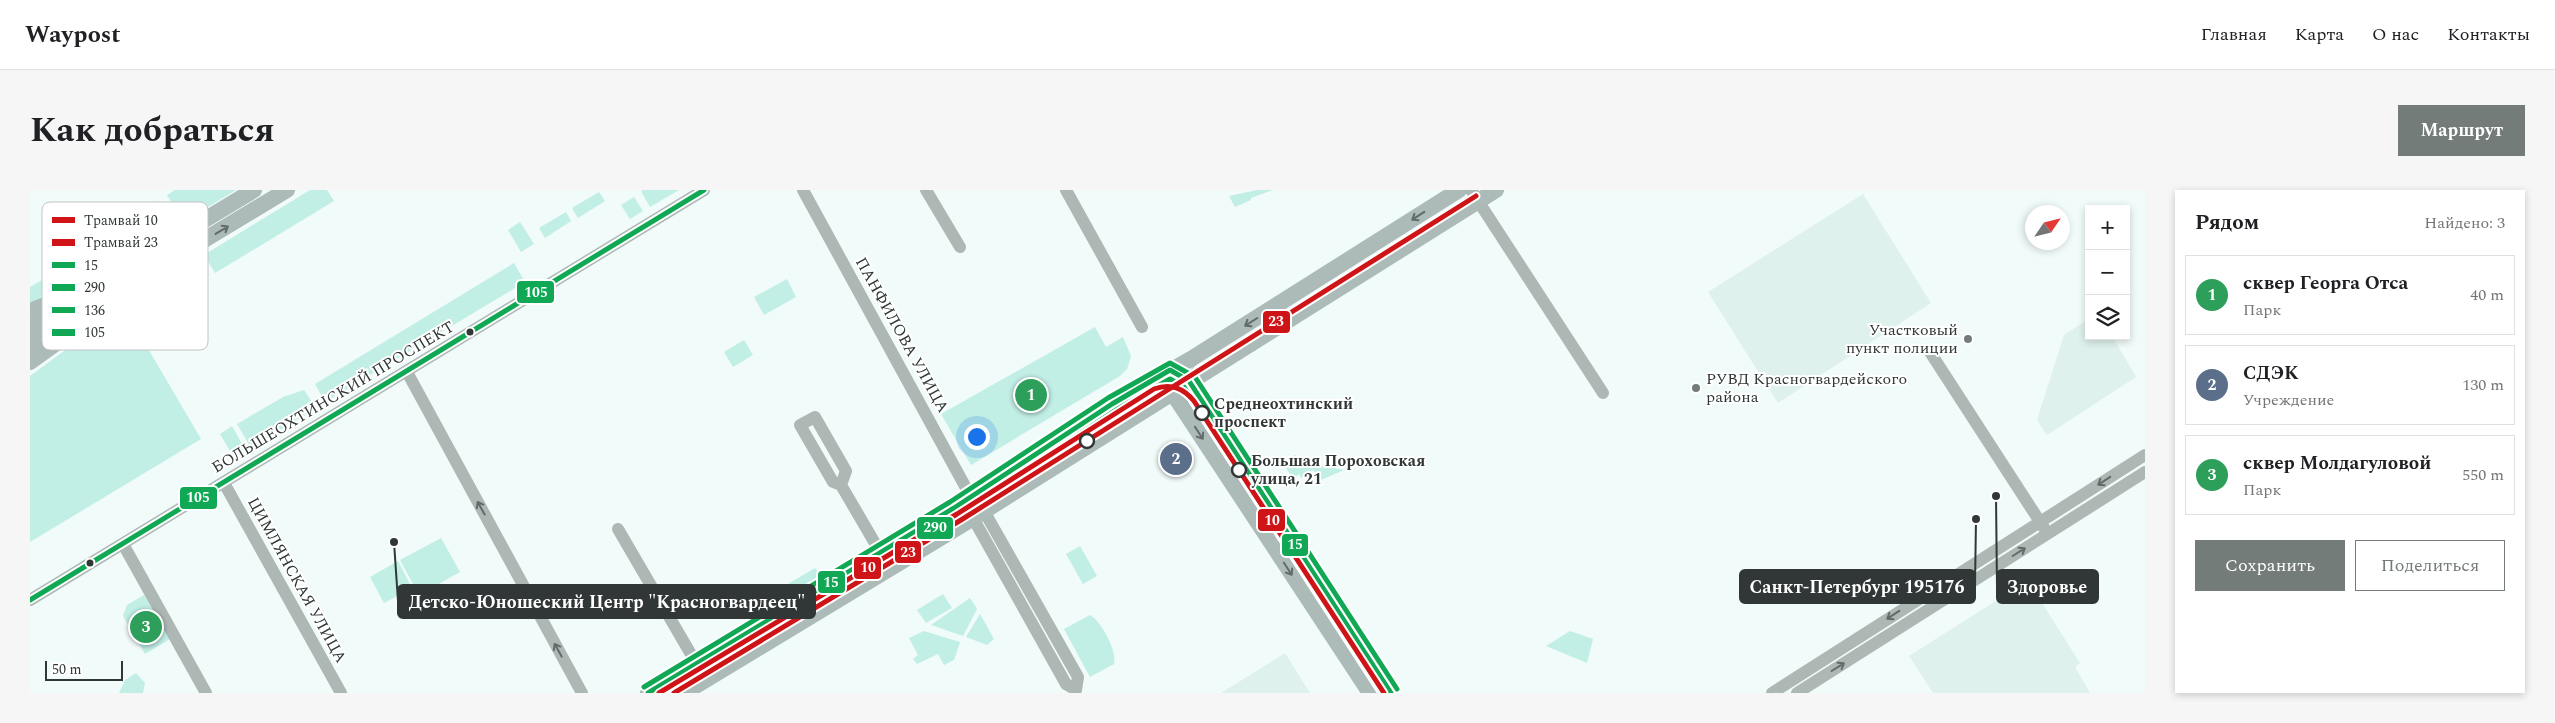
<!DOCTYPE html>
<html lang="ru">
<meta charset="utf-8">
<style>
body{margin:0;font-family:Spectral,serif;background:#f6f6f6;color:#202124}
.controls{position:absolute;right:15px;top:15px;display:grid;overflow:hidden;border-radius:0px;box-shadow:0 2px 8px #0003}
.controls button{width:45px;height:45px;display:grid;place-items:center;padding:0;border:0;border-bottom:1px solid #e0e0e0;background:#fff;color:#202124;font:25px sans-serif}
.compass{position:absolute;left:1995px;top:15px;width:45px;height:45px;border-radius:50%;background:#fff;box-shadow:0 2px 8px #0003;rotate:55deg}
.scale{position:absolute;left:15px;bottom:12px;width:78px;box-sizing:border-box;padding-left:5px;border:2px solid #303736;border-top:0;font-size:14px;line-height:18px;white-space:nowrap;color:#303736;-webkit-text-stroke:4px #fff;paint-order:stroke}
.you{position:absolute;left:946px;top:246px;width:18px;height:18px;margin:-12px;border:4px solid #fff;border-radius:50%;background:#1a73e8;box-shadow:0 0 0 8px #1a73e833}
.badge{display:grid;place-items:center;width:32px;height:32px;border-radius:50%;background:#747c7a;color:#fff;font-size:16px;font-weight:700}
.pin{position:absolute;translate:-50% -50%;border:2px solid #fff;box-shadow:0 1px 5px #0006}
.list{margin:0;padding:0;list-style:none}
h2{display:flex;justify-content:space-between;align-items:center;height:65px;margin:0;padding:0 20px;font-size:21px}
h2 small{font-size:16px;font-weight:400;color:#757577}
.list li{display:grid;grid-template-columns:32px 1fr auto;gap:15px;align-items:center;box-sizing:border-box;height:80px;margin:0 10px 10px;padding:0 10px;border:1px solid #e0e0e0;border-radius:0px}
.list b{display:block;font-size:19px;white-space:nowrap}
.list p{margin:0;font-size:16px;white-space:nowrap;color:#757577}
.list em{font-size:16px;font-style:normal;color:#757577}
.actions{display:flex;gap:10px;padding:15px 20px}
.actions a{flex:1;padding:11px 0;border:1px solid #747c7a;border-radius:0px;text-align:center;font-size:18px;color:#747c7a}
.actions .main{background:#747c7a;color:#fff}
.icon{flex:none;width:28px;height:28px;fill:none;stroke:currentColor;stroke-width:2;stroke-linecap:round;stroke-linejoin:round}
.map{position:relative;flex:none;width:2115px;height:503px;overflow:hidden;border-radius:0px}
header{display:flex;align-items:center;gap:30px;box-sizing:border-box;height:70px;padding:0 25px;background:#fff;border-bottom:1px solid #e0e0e0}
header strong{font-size:24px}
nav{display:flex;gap:28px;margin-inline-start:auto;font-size:18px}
.intro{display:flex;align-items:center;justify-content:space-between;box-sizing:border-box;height:120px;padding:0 30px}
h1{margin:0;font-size:35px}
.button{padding:12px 22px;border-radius:0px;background:#747c7a;color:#fff;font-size:18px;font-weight:700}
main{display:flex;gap:30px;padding:0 30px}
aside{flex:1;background:#fff;border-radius:0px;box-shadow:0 2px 8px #0003}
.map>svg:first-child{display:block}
</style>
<header>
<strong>Waypost</strong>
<nav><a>Главная</a><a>Карта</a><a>О нас</a><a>Контакты</a></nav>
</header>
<div class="intro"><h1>Как добраться</h1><a class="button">Маршрут</a></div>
<main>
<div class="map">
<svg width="2115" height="503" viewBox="0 0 2115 503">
<rect width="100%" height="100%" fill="#f1fbf9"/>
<g fill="#def1ed">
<polygon points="1833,4 1901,113 1748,213 1678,102"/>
<polygon points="2059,129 2059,146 2082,146 2106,187 2017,245 2007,230 2034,145"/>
<polygon points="1988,397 2005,402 2050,473 2045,477 2060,503 1903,503 1879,466"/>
<polygon points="1255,463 1280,503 1191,503"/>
</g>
<g fill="#c1eee5">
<polygon points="145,0 206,0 153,32 137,5"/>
<polygon points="280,0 297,0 304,11 185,83 174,65"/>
<polygon points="613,0 649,0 620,17 611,1"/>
<polygon points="1227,0 1243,0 1221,8 1221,10 1205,17 1199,6"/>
<polygon points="569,2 575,11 548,28 542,18"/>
<polygon points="604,7 613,21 600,29 591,15"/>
<polygon points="128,11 144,38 68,83 0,116 0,97 31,79 27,72 94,31 97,35 113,25 111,22"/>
<polygon points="536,22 541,31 515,48 509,38"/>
<polygon points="490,32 504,54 491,62 478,40"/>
<polygon points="166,70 177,88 144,112 135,129 110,145 171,249 0,352 0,186 105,109"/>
<polygon points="484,73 495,92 295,212 285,194"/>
<polygon points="757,89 766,107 734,125 724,107"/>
<polygon points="1065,137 1076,157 1093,147 1101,166 1097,179 1090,186 941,275 911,224"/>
<polygon points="714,150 723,165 703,177 694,162"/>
<polygon points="274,200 286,218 221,258 207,234 253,207"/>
<polygon points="202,236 216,261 204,268 190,244"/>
<polygon points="1265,265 1280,273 1314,280 1291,290 1283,280 1271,288 1269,284 1263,289 1253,273"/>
<polygon points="1227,284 1231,284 1331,436 1326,438"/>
<polygon points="411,348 430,382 389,405 370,370"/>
<polygon points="1050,356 1067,386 1053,394 1036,364"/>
<polygon points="368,371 382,398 354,413 340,387"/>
<polygon points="785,378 791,387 726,425 722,415"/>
<polygon points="913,404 922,418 896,433 887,420"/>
<polygon points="114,405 140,449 115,464 93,426 97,415"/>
<polygon points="940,408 947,419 933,446 901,435"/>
<polygon points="950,424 964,449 957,455 936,447"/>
<path d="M 1060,425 C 1072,432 1087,461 1084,474 L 1060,487 L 1034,439 Z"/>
<polygon points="894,441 930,452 924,470 914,475 908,464 887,474 883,469 888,465 879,448"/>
<polygon points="1540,441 1563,449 1557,473 1516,456"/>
<polygon points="106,483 115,493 113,503 89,503 95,490"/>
</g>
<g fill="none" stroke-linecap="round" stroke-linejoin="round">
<g stroke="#adb8b5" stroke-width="12">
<polyline points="773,0 941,307"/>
<polyline points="896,0 930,57"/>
<polyline points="1036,0 1112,137"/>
<polyline points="1441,0 1573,203"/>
<polyline points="1900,162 2014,338"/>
<polyline points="377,182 552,503"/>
<polyline points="194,293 311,503"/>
<polyline points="811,295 816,281 785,227 770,235 803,292 811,295 860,379"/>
<polygon points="941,307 954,321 1048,487 1046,500 1036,494 943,328"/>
<polyline points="588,339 676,490"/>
<polyline points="93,354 176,503"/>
<polyline points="0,410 674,0"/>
<polyline points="1742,503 2115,265"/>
<polyline points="1767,503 2115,282"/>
</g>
<g stroke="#acbab8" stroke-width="16">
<polyline points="0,121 38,106"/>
<polyline points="0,139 72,92 224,0"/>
<polyline points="0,155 257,0"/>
<polyline points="0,172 53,134"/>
<polyline points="1151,186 1159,191 1361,503"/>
<polyline points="1141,192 1142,202 1340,503"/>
<polyline points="618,503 924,318 1082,214 1161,169 1429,0"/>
<polyline points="654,503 932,335 1466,0"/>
</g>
<g stroke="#adb5b3" stroke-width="1">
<path d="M 1167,215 C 1163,197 1163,186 1178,173"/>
<path d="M 1161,219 C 1148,200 1156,182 1172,168"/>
</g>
<g stroke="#fff" stroke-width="9">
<polyline id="bus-1" points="618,503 924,318 1082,214 1140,180 1159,191 1361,503"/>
</g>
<g stroke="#fff" stroke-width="9">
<polyline id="bus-2" points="632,503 928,324 1086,220 1140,189 1154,197 1352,503"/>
</g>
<g stroke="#fff" stroke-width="9">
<polyline id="bus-3" points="614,497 920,312 1078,208 1140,173 1165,187 1367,499"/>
</g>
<g stroke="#fff" stroke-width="9">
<polyline id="bus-4" points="0,410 674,0"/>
</g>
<use href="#bus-1" stroke="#10a855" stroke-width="5"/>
<use href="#bus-2" stroke="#10a855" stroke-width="5"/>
<use href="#bus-3" stroke="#10a855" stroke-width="5"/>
<use href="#bus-4" stroke="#10a855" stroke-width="5"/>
<g stroke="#fff" stroke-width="9">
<path id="tram-1" d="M 629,503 L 927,324 L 1124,199 C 1141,193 1153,198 1164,211 L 1354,503"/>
</g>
<g stroke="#fff" stroke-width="9">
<polyline id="tram-2" points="644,503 931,330 1446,6"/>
</g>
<use href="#tram-1" stroke="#ce1417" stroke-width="5"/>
<use href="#tram-2" stroke="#ce1417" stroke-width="5"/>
</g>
<defs><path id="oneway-shaft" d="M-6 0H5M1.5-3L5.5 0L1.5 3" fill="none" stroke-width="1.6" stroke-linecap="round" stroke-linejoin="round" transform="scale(1.25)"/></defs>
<g stroke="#626b6a">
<use href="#oneway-shaft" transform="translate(1388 26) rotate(147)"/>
<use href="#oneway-shaft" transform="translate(192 40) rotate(-31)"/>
<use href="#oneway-shaft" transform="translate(1221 132) rotate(148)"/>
<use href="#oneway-shaft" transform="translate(1169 243) rotate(57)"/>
<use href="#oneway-shaft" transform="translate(1258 379) rotate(57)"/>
</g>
<g stroke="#626b69">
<use href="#oneway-shaft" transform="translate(2074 291) rotate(147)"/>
<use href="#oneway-shaft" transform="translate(451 318) rotate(-119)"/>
<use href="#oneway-shaft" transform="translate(1989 362) rotate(-32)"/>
<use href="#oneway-shaft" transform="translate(1863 425) rotate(147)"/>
<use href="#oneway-shaft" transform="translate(528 460) rotate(-119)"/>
<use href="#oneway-shaft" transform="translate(1808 477) rotate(-32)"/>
</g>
<g fill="#303736" stroke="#fff" stroke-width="2">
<circle cx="440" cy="142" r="4.5"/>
<circle cx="60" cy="373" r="4.5"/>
</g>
<g fill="#747c7a" stroke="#fff" stroke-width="2">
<circle cx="1938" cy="149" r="5"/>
<circle cx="1666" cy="198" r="5"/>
</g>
<g fill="#fff" stroke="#303736" stroke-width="2.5">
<circle cx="1172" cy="223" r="7"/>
<circle cx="1057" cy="251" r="7"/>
<circle cx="1209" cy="280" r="7"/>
</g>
<g text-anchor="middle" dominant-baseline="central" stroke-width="4" stroke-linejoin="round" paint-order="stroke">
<g font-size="16" fill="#303736" stroke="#fff" text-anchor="end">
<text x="1928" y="140">Участковый<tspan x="1928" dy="18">пункт полиции</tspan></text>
<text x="1676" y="189" text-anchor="start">РУВД Красногвардейского<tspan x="1676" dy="18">района</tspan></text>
</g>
<g font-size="16" fill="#303736" stroke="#fff">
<text transform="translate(872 145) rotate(61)">ПАНФИЛОВА УЛИЦА</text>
<text transform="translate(303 207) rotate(-31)">БОЛЬШЕОХТИНСКИЙ ПРОСПЕКТ</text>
<text transform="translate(267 390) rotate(61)">ЦИМЛЯНСКАЯ УЛИЦА</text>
</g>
<g font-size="16" font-weight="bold" fill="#303736" stroke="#fff" text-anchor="start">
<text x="1184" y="214">Среднеохтинский<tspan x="1184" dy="18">проспект</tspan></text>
<text x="1221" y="271">Большая Пороховская<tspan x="1221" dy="18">улица, 21</tspan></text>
</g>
</g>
<rect x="12" y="12" width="166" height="148" rx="8" fill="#fff" stroke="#c1c3c3" stroke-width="1"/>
<rect x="22" y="27" width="23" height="6" fill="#ce1417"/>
<rect x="22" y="49" width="23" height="7" fill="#ce1417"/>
<rect x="22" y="72" width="23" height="6" fill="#10a855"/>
<rect x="22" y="94" width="23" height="7" fill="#10a855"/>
<rect x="22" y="117" width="23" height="6" fill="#10a855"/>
<rect x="22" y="139" width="23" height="7" fill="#10a855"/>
<g font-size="14" fill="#303736">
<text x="54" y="35">Трамвай 10</text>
<text x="54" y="57">Трамвай 23</text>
<text x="54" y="80">15</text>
<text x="54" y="102">290</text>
<text x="54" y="125">136</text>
<text x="54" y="147">105</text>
</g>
<path fill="none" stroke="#303736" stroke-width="2" d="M1946 329L1945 396M1966 306L1967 397M364 352L368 411"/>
<g fill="#303736" stroke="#fff" stroke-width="2">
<circle cx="1946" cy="329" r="5"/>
<circle cx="1966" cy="306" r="5"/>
<circle cx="364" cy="352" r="5"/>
</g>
<g fill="#303736" stroke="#303736" stroke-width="2">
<rect x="1710" y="380" width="235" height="33" rx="5"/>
<rect x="1967" y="380" width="101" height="33" rx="5"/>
<rect x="368" y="395" width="417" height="33" rx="5"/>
</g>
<g font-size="18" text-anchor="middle" font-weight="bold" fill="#fff">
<text x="1827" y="403">Санкт-Петербург 195176</text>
<text x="2017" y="403">Здоровье</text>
<text x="577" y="418">Детско-Юношеский Центр "Красногвардеец"</text>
</g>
<g stroke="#fff" stroke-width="2">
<rect x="486" y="90" width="39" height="24" rx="5" fill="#10a855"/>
<rect x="1232" y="120" width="29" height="24" rx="5" fill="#ce1417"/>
<rect x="149" y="296" width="39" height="24" rx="5" fill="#10a855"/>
<rect x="1227" y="318" width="29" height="24" rx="5" fill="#ce1417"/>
<rect x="886" y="326" width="38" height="24" rx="5" fill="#10a855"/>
<rect x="1251" y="343" width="28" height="24" rx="5" fill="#10a855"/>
<rect x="864" y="350" width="28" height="24" rx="5" fill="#ce1417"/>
<rect x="823" y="366" width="29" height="24" rx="5" fill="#ce1417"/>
<rect x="787" y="380" width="29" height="24" rx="5" fill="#10a855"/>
</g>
<g font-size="14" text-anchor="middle" font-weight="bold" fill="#fff">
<text x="506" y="107">105</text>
<text x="1246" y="136">23</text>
<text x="168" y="312">105</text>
<text x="1242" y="335">10</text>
<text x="905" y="342">290</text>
<text x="1265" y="359">15</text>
<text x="878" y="367">23</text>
<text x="838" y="382">10</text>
<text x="801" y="397">15</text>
</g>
</svg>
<div class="controls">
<button>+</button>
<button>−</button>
<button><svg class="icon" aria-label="layers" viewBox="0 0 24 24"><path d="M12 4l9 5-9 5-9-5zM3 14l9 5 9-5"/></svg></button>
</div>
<svg class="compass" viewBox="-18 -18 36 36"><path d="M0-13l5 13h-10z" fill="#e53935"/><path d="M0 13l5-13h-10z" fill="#757577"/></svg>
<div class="scale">50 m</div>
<div class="you"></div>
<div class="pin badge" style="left:1001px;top:205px;background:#2e9e5b">1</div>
<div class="pin badge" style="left:1146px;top:269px;background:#5c6f8a">2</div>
<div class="pin badge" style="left:116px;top:437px;background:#2e9e5b">3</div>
</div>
<aside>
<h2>Рядом<small>Найдено: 3</small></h2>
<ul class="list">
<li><span class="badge" style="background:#2e9e5b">1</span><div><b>сквер Георга Отса</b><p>Парк</p></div><em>40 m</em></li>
<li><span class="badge" style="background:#5c6f8a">2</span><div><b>СДЭК</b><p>Учреждение</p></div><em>130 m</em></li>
<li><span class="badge" style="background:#2e9e5b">3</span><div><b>сквер Молдагуловой</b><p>Парк</p></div><em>550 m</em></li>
</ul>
<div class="actions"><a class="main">Сохранить</a><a>Поделиться</a></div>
</aside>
</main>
